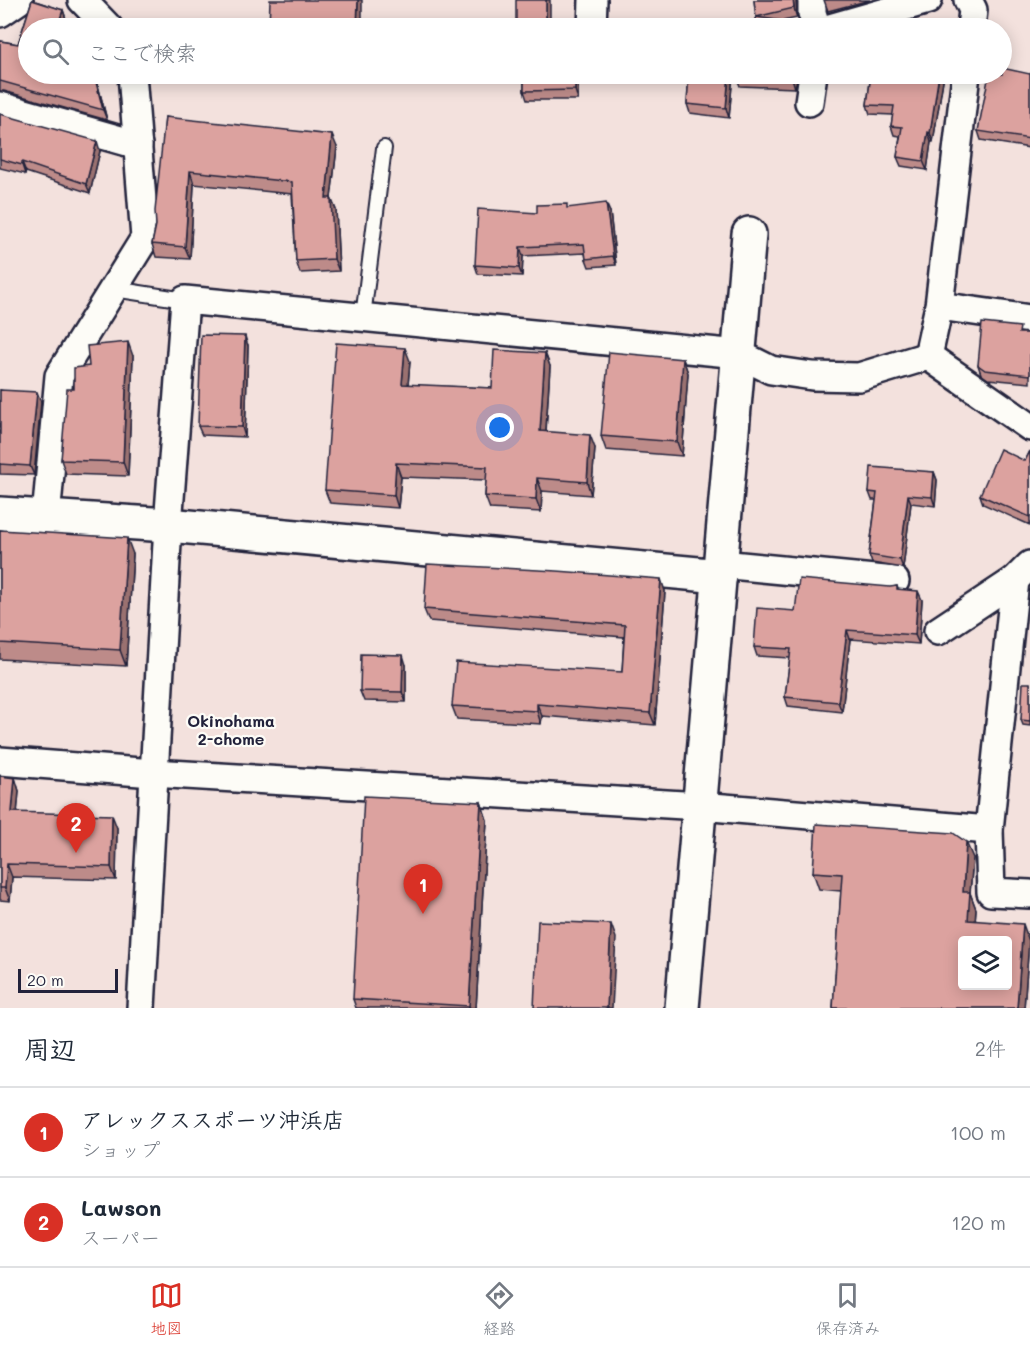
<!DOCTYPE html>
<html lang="ja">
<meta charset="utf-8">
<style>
body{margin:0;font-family:Mali,"Klee One",sans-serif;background:#f2f2f3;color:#1f2937}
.controls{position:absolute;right:18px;bottom:18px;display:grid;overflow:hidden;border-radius:6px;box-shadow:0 3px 15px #0003}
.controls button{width:54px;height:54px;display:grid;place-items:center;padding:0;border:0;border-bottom:2px solid #e0e1e3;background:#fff;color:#1f2937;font:30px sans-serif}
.scale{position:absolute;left:18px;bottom:15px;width:100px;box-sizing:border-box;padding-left:6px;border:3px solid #22223b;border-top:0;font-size:16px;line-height:21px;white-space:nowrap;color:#22223b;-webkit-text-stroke:4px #fdfcf7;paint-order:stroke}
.you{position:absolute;left:500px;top:428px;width:21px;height:21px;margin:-15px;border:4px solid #fff;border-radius:50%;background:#1a73e8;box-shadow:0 0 0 9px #1a73e833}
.badge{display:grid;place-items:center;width:39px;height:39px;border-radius:50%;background:#d93025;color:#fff;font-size:20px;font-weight:700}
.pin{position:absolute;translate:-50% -50px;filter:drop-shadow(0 2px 3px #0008)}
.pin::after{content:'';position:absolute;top:32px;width:21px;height:18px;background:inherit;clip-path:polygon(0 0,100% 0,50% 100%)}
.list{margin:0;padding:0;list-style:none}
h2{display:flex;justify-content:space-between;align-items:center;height:78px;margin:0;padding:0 24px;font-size:26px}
h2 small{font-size:20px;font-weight:400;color:#747a83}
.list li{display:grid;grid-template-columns:39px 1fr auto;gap:18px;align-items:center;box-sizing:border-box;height:90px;padding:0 24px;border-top:2px solid #e0e1e3}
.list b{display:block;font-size:22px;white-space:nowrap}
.list p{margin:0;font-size:20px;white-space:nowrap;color:#747a83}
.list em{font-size:20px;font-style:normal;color:#747a83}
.icon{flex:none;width:33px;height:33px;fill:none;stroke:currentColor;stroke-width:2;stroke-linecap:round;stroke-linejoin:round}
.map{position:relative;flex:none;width:1030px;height:1008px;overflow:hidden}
.search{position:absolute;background:#fff;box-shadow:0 3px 15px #0003;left:18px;right:18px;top:18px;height:66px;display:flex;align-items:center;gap:15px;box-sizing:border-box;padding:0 21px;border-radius:33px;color:#747a83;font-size:22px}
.sheet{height:258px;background:#fff}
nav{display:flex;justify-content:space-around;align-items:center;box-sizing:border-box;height:84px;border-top:2px solid #e0e1e3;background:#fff;font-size:16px;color:#747a83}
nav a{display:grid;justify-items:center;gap:3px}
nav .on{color:#d93025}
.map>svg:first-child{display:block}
</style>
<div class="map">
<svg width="1030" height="1008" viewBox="0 0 1030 1008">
<rect width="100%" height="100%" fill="#f3e1dd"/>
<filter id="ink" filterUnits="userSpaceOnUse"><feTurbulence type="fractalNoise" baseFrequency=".0167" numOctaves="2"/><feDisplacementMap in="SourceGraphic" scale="12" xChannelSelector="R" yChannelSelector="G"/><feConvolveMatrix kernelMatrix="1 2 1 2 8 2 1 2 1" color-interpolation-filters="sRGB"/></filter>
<g filter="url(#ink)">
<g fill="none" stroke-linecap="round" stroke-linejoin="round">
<g stroke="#22223b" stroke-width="18">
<g id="lane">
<polyline points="114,289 185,300"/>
<polyline points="363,317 384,148"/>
</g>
</g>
<g stroke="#22223b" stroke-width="32">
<g id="street">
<polyline points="82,0 109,28"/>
<polyline points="812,0 812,13 817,28"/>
<polyline points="968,0 973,10 971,28"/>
<polyline points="0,13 19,0"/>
<polyline points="592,28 593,0"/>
<polyline points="830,28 928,0"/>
<polyline points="809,102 813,74"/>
<polyline points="0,106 138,145"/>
<polyline points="939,306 1030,319"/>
<polyline points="928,356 1030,427"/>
<polyline points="46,517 59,376 145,238 132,74"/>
<polyline points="721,564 895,581"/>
<polyline points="1015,580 989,830 991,892 1030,894"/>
<polyline points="938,631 1015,580 1030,565"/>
<polyline points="0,761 153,773 700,806 989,830"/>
<polyline points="141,1008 168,525 185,300 739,354 771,370 812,376 859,377 928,356 939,306 966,74"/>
</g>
</g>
<g stroke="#22223b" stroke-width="38">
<g id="secondary">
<polyline points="0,514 168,525 720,576"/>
<polyline points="682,1008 749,234"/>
</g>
</g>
<use href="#lane" stroke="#fdfcf7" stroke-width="14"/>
<use href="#street" stroke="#fdfcf7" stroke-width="27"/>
<use href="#secondary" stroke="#fdfcf7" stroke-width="33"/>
</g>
<g fill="#bd8b89" stroke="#22223b" stroke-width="1.5">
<polygon points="32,0 63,10 66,19 63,28 28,28 28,74 95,74 107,120 4,91 0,91 0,41 18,44"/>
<polygon points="754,0 796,0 797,18 783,21 796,23 799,28 738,28 757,26"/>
<polygon points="824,0 870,0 828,11"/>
<polygon points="520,74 578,74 578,100 527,100 524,91 524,76 521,76"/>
<polygon points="689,74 733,74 729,118 690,113 687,104"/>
<polygon points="736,74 798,74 795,88 740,86 736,76"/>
<polygon points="871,74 944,74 933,142 931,142 927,170 901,166 897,157 900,136 894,135 891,126 893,115 870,114 867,105"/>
<polygon points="1030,74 1030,148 981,140 978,131"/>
<polygon points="0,114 100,151 90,193 26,172 25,174 0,168"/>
<polygon points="165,117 337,147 331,198 336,210 339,271 300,273 296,261 292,194 194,184 190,259 156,257 152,244 156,225"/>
<polygon points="569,208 610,212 616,265 589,267 586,259 585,253 523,256 522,276 478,274 475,265 537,213"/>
<polygon points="1022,333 1030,333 1030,383 988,379 981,374 978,365"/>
<polygon points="248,346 245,437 202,435 198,426"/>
<polygon points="545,353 550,366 546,432 595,448 591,495 542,491 541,512 490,509 485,496 486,480 401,477 398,508 330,503 325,490 410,361 408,385 492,388"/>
<polygon points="133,356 128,476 66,474 61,460 74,389 89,366"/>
<polygon points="683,359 688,373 682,456 606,450 601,436"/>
<polygon points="0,390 41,402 34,475 0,474"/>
<polygon points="1030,451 1030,525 983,504 980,495 1025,461"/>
<polygon points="934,472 937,480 935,506 911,503 903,568 872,563 869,555 876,500 872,500 869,492"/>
<polygon points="0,530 133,554 126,666 0,659"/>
<polygon points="897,586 898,589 922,600 919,644 850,639 842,712 788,706 785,697 790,658 757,656 754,647 795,611"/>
<polygon points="665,591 655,725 542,716 541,724 457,719 452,706 622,672 624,637 429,621 424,609"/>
<polygon points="406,665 406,702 364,701 360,691"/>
<polygon points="1030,683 1030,726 1023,725 1021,720"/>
<polygon points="0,776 15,778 19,791 17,813 117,828 116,880 12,877 10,901 0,900"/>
<polygon points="481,802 487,820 476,1008 356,1008 353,999"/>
<polygon points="973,858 970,893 976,909 975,920 1029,941 1024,1008 833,1008 841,891 819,889 813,872"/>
</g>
<g fill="#9a716f" stroke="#22223b" stroke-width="1.5">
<polygon points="358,0 362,0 362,28 357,28"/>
<rect x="546" y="0" width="4" height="28"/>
<polygon points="793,0 796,0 797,18 794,8"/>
<polygon points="63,10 66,19 63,28 57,28"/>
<polygon points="94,74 95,74 107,120 103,110"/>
<polygon points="575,74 578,74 578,100 575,90"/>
<polygon points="729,74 733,74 729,118 726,108"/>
<polygon points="792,74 798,74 795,88 792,78"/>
<polygon points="939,74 944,74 933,142 930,133"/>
<polygon points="928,132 931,142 927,170 923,161"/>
<polygon points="332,135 337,147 331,198 336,210 339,271 334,259 326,198"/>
<polygon points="97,141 100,151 90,193 86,184"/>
<polygon points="22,162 26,172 25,174 22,165"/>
<polygon points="190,171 194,184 190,259 185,247"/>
<polygon points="606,203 610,212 616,265 613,256"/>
<polygon points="520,247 523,256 522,276 519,268"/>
<polygon points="245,336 248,346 245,437 242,427"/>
<polygon points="128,342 133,356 128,476 123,462"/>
<polygon points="405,348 410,361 407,397 402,384"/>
<polygon points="545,353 550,366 545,444 540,431"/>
<polygon points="683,359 688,373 682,456 677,442"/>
<polygon points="37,392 41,402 34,475 30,466"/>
<polygon points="590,435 595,448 591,495 587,482"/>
<polygon points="396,463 401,477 398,508 394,495"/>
<polygon points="934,472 937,480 935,506 932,497"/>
<polygon points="537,478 542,491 541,512 536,499"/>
<polygon points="908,495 911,503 903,568 900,560"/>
<polygon points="127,538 133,554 126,666 120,650"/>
<polygon points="661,579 665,591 655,725 650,713"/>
<polygon points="918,591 922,600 919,644 915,635"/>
<polygon points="847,630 850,639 842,712 838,702"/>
<polygon points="403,655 406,665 406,702 402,692"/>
<polygon points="537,704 542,716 541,724 537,711"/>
<polygon points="15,778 19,791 16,825 12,812"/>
<polygon points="481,802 487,820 476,1008 470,1008 469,1006"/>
<polygon points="112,815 117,828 116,880 111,867"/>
<polygon points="966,842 973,858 970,893 976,909 974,937 968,920 963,892"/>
<polygon points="7,864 12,877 10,901 5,888"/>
<polygon points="611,924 616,938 612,1008 607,1008"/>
<polygon points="1023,924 1029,941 1024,1008 1017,1008"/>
</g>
<g fill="#dca29f" stroke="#22223b" stroke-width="1.5" fill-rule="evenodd">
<polygon points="32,0 63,10 57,28 28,28 28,74 94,74 103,110 0,81 0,41 18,44"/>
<polygon points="270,0 358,0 357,28 269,28"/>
<rect x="516" y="0" width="30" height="28"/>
<polygon points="754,0 793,0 794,8 756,17"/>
<polygon points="756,17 796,23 796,28 738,28 738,25 757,26"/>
<polygon points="1002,68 1030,74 1030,139 978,131 989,74 1002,74"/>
<polygon points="524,74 575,74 575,90 524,91"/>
<polygon points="689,74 729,74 726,108 687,104"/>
<polygon points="736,74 792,74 792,78 736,76"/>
<polygon points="871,74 939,74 930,133 928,132 923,161 897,157 902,127 891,126 894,106 867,105"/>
<polygon points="0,114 97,141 86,184 22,162 22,165 0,159"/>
<polygon points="165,117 332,135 326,198 331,198 334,259 296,261 292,182 190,171 185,247 152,244 156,225 155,211"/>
<polygon points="606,203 613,256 586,259 584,244 520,247 519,268 475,265 478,209 537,213 537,205 567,204 567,208"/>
<polygon points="982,323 1020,327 1019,333 1030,333 1030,375 985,370 978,365"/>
<polygon points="201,335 245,336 242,427 198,426"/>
<polygon points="128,342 123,462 61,460 67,389 74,389 74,368 89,366 87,346"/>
<polygon points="336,343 405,348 402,384 492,388 494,350 545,353 540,431 590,435 587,482 537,478 536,499 485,496 487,467 396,463 394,495 325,490"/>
<polygon points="609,352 683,359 677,442 601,436"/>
<polygon points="0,390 37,392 30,466 0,464"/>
<polygon points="1000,449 1025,461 1030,451 1030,517 980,495"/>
<polygon points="871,467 934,472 932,497 908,495 900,560 869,555 877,493 869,492"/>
<polygon points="0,530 127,538 120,650 0,643"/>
<polygon points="427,564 557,571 661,579 650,713 537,704 537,711 452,706 456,662 622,672 625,625 424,609"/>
<polygon points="799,579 890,587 897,586 897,589 918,591 915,635 847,630 838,702 785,697 791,649 754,647 757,608 795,611"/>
<polygon points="361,654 403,655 402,692 360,691"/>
<polygon points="1023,683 1030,683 1030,721 1021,720"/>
<polygon points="0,776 15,778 12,812 112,815 111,867 7,864 5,888 0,888"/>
<polygon points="364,796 481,802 469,1006 353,999"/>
<path d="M 816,824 L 953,833 L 966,842 L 963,892 L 970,892 L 968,920 L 1023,924 L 1017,1008 L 833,1008 L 842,874 L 813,872 ZM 963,940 L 1008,940 L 1008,986 L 963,986 Z"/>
<polygon points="538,921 611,924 607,1008 534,1008"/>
</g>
</g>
<g text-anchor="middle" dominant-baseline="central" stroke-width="4.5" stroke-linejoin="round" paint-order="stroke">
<g font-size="16" font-weight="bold" fill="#22223b" stroke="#fdfcf7">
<text x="231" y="720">Okinohama<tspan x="231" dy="18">2-chome</tspan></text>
</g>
</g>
</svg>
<div class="controls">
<button><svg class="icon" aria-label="layers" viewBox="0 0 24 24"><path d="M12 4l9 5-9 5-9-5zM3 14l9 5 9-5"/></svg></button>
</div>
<div class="scale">20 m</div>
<div class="you"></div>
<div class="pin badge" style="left:423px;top:914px">1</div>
<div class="pin badge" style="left:76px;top:853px">2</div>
<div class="search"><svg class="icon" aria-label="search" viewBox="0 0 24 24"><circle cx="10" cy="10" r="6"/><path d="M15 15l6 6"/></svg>ここで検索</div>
</div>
<section class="sheet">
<h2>周辺<small>2件</small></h2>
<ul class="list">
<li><span class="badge">1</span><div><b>アレックススポーツ沖浜店</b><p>ショップ</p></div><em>100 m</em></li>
<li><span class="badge">2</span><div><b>Lawson</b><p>スーパー</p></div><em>120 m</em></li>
</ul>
</section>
<nav>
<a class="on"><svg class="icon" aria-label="map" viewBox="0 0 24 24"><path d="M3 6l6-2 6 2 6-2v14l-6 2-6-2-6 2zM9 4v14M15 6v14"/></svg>地図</a>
<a><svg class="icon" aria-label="directions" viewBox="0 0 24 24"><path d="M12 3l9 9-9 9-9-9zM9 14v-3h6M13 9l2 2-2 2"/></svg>経路</a>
<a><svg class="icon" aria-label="saved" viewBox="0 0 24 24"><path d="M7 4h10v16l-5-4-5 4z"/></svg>保存済み</a>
</nav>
